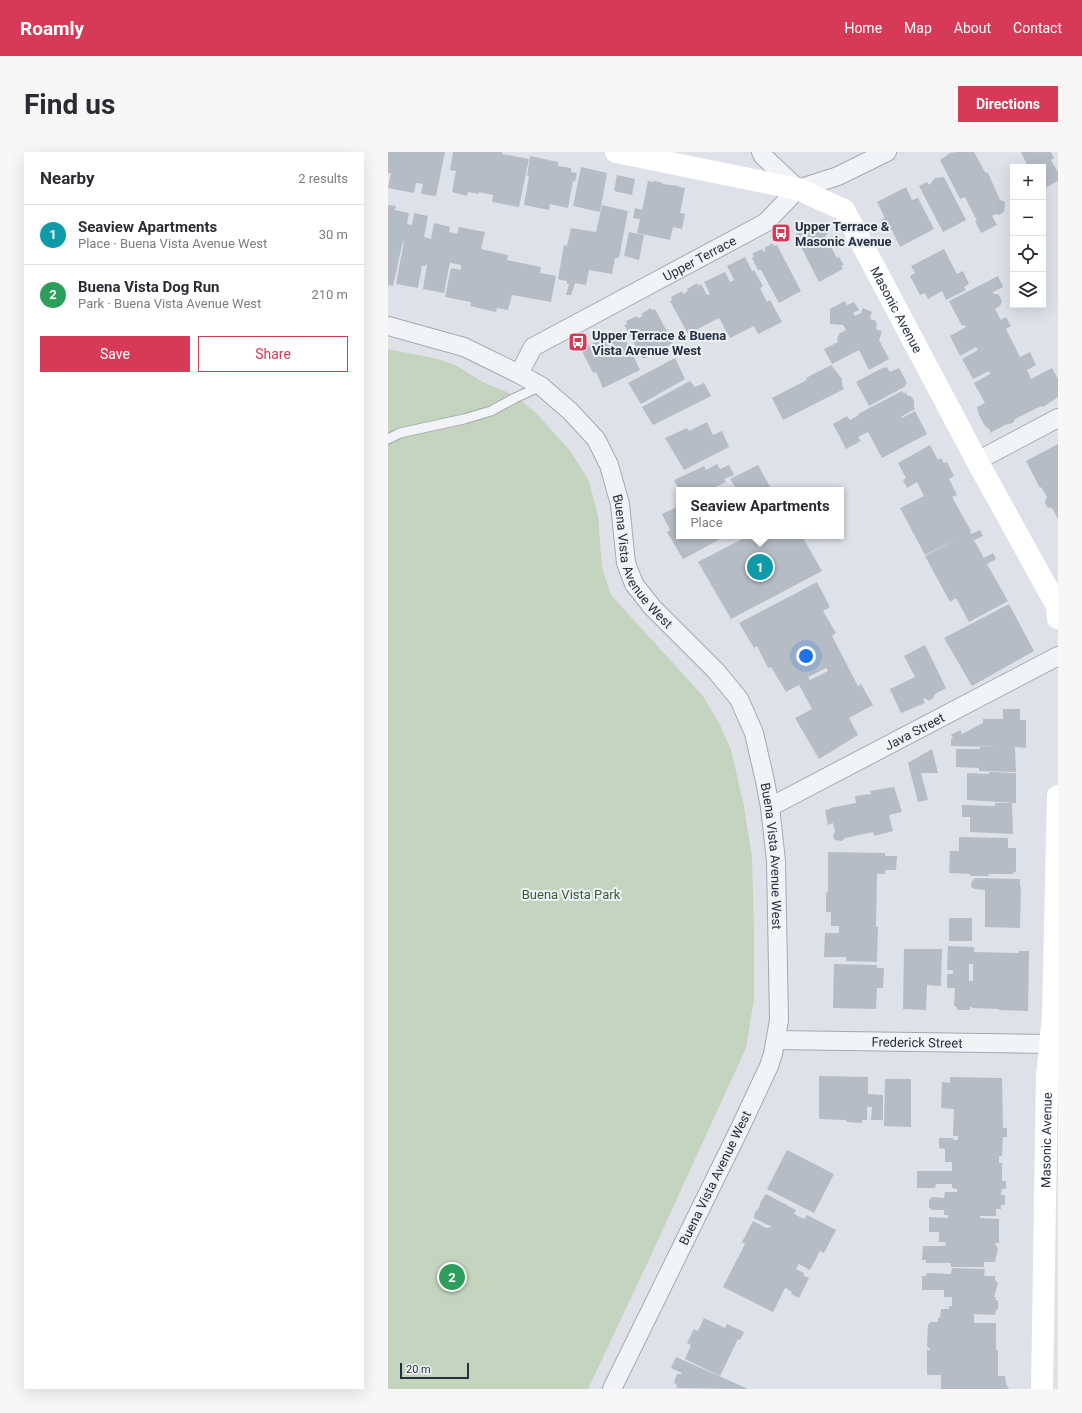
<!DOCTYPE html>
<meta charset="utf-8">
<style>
body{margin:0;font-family:Roboto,sans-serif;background:#f7f7f7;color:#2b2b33}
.controls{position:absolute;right:12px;top:12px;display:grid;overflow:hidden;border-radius:0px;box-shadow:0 4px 16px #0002}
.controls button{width:36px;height:36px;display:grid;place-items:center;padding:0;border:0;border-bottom:1px solid #e1e1e2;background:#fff;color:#2b2b33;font:20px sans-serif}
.scale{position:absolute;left:12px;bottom:10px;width:69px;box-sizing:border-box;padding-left:4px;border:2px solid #263040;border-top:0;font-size:11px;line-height:14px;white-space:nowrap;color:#263040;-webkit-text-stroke:3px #edf1f6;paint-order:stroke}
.you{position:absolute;left:418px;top:504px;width:14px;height:14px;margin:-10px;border:3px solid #fff;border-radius:50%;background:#1a73e8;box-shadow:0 0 0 6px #1a73e833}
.badge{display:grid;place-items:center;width:26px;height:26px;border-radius:50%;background:#d63a57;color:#fff;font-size:13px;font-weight:700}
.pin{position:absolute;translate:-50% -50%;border:2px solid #fff;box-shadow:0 1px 4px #0006}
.popup{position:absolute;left:288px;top:335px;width:168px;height:52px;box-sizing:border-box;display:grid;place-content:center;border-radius:0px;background:#fff;filter:drop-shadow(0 1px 3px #0005);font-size:13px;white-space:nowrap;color:#7c7c81}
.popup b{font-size:15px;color:#2b2b33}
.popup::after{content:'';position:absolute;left:50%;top:100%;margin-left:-8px;border:8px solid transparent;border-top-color:#fff}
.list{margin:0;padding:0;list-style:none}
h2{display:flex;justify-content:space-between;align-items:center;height:52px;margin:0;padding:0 16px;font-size:17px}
h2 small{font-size:13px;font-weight:400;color:#7c7c81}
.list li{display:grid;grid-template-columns:26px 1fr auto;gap:12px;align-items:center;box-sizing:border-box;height:60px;padding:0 16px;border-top:1px solid #e1e1e2}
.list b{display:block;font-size:15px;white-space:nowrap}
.list p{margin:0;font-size:13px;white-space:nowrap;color:#7c7c81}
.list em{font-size:13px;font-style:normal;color:#7c7c81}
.actions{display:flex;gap:8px;padding:12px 16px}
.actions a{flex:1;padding:9px 0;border:1px solid #d63a57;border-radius:0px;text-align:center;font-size:14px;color:#d63a57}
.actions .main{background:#d63a57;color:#fff}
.icon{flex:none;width:22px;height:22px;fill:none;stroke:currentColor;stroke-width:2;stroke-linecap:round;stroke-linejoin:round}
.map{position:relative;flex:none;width:670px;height:1237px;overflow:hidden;border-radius:0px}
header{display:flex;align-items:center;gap:24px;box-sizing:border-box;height:56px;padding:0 20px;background:#d63a57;color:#fff}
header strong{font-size:19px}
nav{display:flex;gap:22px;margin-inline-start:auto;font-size:14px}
.intro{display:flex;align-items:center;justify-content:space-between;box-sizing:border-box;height:96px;padding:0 24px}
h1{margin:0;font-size:28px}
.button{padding:10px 18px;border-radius:0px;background:#d63a57;color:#fff;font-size:14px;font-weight:700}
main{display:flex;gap:24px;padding:0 24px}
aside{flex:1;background:#fff;border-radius:0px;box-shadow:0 4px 16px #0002}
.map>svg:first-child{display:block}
</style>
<header>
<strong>Roamly</strong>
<nav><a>Home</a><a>Map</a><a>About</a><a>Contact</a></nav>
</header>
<div class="intro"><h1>Find us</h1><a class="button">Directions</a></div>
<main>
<aside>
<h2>Nearby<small>2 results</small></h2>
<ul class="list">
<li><span class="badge" style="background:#0f9aa8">1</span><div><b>Seaview Apartments</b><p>Place · Buena Vista Avenue West</p></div><em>30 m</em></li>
<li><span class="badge" style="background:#2e9e5b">2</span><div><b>Buena Vista Dog Run</b><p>Park · Buena Vista Avenue West</p></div><em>210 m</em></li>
</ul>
<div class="actions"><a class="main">Save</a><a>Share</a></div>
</aside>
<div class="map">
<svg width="670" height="1237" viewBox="0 0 670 1237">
<rect width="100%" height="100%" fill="#dee2e8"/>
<polygon fill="#c4d3be" points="0,197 50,207 69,214 95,230 119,240 135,250 149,262 183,300 201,329 210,364 214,415 223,443 315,544 331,571 343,598 356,654 364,706 366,779 366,847 358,896 259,1112 200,1237 0,1237"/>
<g fill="#b5bcc5" fill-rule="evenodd">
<polygon points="0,0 57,0 48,44 33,42 35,32 28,31 26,41 0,36 3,21 0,21"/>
<polygon points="65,0 114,0 114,2 141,7 131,55 104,50 105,43 91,40 91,42 80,40 79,44 64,40 68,19 62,18"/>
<polygon points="568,0 586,0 597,20 600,21 612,48 617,50 617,54 616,60 611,63 608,62 604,64 609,73 593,81 587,69 589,69 577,45 572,47 552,8 562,1"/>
<polygon points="633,0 663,0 666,6 663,8 670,20 670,29 655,37 655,15 640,15"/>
<polygon points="142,4 170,10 170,14 183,16 183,20 189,21 187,30 185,29 180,56 162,52 161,58 136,53 141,24 139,24"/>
<polygon points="193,15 219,21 212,60 185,54"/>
<polygon points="229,23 247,27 244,43 226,39"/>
<polygon points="556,25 578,68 555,80 531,34 539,30 541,33 547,26"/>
<polygon points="260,29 266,30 266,29 275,31 274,32 291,34 291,35 297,36 292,61 297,62 294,77 285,75 282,88 249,81 252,67 245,66 247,56 254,58"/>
<polygon points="518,35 524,48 530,46 546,77 512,95 504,78 499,80 493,68 497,66 489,50"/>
<polygon points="0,53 8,54 7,58 21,61 19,72 24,73 26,61 40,64 36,85 43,87 46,71 62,75 61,80 69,82 71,75 97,80 93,97 120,103 119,108 153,115 152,121 168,124 163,150 124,143 120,158 109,156 108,160 82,154 83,150 57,145 63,116 73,118 73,113 63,111 62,110 56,141 35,137 39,112 38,112 38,114 34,114 30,136 8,132 16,89 15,89 5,134 0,133"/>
<polygon points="214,53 240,59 231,106 227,106 224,122 201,118 198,133 187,131 183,143 178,143 181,132 179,132 179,129 170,127 176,93 179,94 183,76 208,80"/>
<polygon points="430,71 432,75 435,74 440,82 437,84 449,106 451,105 456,113 453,114 455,117 431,130 407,83"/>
<polygon points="241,80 256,83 251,108 236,104"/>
<polygon points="385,91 386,94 389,93 413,139 391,151 373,118 370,118 364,106 366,104 364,102 374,97 375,100 378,98 376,96"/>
<polygon points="556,97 569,122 575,119 581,132 576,135 578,138 558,148 554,139 540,147 537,141 532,143 522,124 527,121 523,114"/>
<polygon points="357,105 364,119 366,118 375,134 372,136 379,150 382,148 394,170 370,182 366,174 342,186 331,166 300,182 282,149 284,148 283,145 294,139 295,142 300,139 299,137 309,131 310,134 313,132 319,143 322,142 316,130 337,120 342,130 346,128 339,114"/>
<polygon points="610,124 615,135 605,140 606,142 610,142 614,149 612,154 607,157 613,168 618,165 623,174 618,177 632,205 642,200 648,213 639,218 643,227 664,216 670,227 670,245 655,255 653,254 627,267 625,271 617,273 602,281 602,278 597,274 591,263 589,255 597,251 586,231 602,222 601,219 585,227 574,207 590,198 588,195 572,204 562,184 578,175 577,173 574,174 561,149"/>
<polygon points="457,149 459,153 466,150 471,158 465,161 467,164 473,161 475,156 484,160 482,165 484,168 487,168 489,172 488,176 489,178 494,179 491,188 501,207 481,218 471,198 444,212 436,197 450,190 449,187 451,182 458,178 455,173 442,172 442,157"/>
<polygon points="263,156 264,158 267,157 285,191 255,207 236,173 239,172 238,169 249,164 250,166 255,164 253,162"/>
<polygon points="233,178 252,218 215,236 208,220 205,221 193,197"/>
<polygon points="287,206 297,227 253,252 240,231"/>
<polygon points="443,213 454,227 454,233 456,237 395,268 384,246 419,228 418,226"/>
<polygon points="496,215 497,216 499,215 502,220 511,216 519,231 517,232 518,234 481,254 468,230"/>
<polygon points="302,229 307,235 316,231 323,244 265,273 254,255"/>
<polygon points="514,239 516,242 518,240 519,243 524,245 526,249 526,254 527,257 513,265 514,266 527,259 539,282 494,306 480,280 470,285 473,289 458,297 445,272 459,264 462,268 471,263 470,262"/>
<polygon points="319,270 325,283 334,279 341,295 296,318 277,286 299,276 301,279"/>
<polygon points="670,292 670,367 664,356 659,355 657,350 659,345 653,335 652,336 638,309"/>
<polygon points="542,293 550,308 553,306 556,311 559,310 566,324 561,327 569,343 564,345 583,379 582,380 583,382 592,378 595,384 586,388 596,406 605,401 608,407 599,412 620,449 581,470 568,446 562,450 537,404 570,386 537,403 512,356 536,344 529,330 519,336 515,328 518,326 510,311"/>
<polygon points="329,312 332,317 341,313 346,323 336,327 338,330 321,338 291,338 286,328 316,314 318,318"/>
<polygon points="370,313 384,338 341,338 347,335 342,327"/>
<polygon points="291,354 291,384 338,384 295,407 279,380 282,378 274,362"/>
<polygon points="360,384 414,384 434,419 343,467 310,410"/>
<path d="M 429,430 L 442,455 L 435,459 L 448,481 L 444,484 L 470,534 L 473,532 L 485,553 L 461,566 L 470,583 L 431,607 L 407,566 L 424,557 L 411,533 L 398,540 L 383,515 L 380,516 L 369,494 L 366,496 L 351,471 ZM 438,516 L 440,519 L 422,528 L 420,525 Z"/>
<polygon points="621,452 646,499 584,534 556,486"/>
<polygon points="537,493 558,536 547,542 545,546 541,549 537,546 535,547 537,551 513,561 502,537 527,525 516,504"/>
<polygon points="615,557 632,557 632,568 638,568 638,596 627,595 628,620 591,619 591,616 568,615 568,597 592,597 592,595 613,595 563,594 563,587 565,586 563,583 572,578 574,582 595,571 595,567 615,567"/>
<polygon points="544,597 550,621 533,621 540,648 530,650 520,611"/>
<polygon points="601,620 628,621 628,651 579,648 579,621 601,622"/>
<polygon points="506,635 514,660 501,663 505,679 486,684 485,680 457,686 454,689 447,688 445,685 447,679 445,671 440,673 437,658 442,657 442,656 468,651 467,644 483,642 482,639"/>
<polygon points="607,651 624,651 625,682 582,680 582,665 574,665 574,653 607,654"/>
<polygon points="571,685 620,686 620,696 628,696 628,719 624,722 600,722 601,724 582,724 582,722 561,721 562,699 571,699"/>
<polygon points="440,700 497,701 497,704 509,704 508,718 497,718 497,722 489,722 488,775 490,775 489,810 458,809 458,805 436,805 437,781 451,781 451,774 443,774 443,760 438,760 438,741 440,740"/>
<polygon points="587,726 632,727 632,735 633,735 632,776 597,775 597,738 587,737 583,735 584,729"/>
<rect x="561" y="766" width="23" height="23"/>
<path d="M 560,794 L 586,795 L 586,800 L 631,801 L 631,799 L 641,799 L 640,859 L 611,858 L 611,857 L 584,856 L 584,855 L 582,855 L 582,858 L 569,858 L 569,855 L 566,854 L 567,836 L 559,836 L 559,822 L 565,822 L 565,818 L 559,818 ZM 581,812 L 585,812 L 585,829 L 581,829 Z"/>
<polygon points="516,797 554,797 553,834 539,833 538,858 515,857"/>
<polygon points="446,812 489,813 489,816 496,816 495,836 489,836 488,857 445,856"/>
<polygon points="431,924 480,925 480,942 495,943 495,968 483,968 484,955 479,955 479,968 474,968 474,971 459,970 458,968 431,967"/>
<polygon points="562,925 614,926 615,976 619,976 619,985 615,985 614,1004 611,1004 611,1011 614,1011 614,1029 618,1029 618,1037 614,1037 613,1043 617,1043 617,1053 613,1053 613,1057 608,1057 608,1064 592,1064 592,1066 611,1067 611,1091 607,1091 610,1097 607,1110 596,1110 596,1115 563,1115 563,1111 538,1111 538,1108 534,1108 535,1094 558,1094 557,1090 551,1090 551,1080 541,1080 541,1065 560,1066 560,1063 556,1063 556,1058 544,1058 541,1055 541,1048 544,1045 556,1046 557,1040 569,1040 569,1037 564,1036 564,1032 548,1032 547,1036 529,1036 529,1019 564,1019 564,1010 557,1010 557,997 551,996 551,986 565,986 565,988 570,988 570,984 565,984 566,957 553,956 554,930 562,931"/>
<polygon points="497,927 523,927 523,975 496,974"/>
<polygon points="399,998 446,1022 426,1061 379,1037"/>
<polygon points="378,1042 408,1058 406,1062 416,1067 419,1063 448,1078 436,1101 432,1099 422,1118 411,1112 408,1117 416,1121 415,1123 421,1126 411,1146 403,1142 404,1140 397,1136 385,1160 335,1135 357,1092 354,1090 365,1069 378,1076 384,1075 366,1066 367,1060 371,1056 373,1049"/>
<polygon points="564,1116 597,1117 596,1124 607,1124 607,1128 610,1131 606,1145 608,1145 607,1147 610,1149 610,1157 608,1158 607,1163 586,1162 586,1171 608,1171 608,1198 610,1198 610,1224 617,1224 618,1232 621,1237 553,1237 553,1223 539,1223 539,1198 543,1198 539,1194 540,1173 543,1170 550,1170 550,1166 552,1166 553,1157 561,1157 561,1154 564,1154 564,1145 556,1145 556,1138 534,1138 534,1124 538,1124 539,1121 563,1122"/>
<polygon points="316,1166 337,1176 339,1172 356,1180 352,1188 350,1187 332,1224 297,1207 303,1193 299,1191 306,1177 310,1179"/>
<polygon points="288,1205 331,1224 360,1237 288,1236 289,1234 286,1230 289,1222 293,1222 294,1221 283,1216"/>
</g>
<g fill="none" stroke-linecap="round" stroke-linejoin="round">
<g stroke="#a3a9b2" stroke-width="11">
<polyline id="lane" points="0,287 12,281 76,267 103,259 127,246 153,234"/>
</g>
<g stroke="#a3a9b2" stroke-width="20">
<g id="street">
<polyline points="373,0 375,4 410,37"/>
<path id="s1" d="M 0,174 L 76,195 L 131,222 L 153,234 L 182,259 L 208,287 L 221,313 L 232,352 L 238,411 L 246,432 L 264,455 L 328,519 L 351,547 L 366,581 L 377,629 L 382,655 L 388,709 L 391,868 L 385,902 L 381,914 L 352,976 L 224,1237"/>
<path id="s2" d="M 131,222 L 145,195 L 377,71 L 410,37 L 450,24 L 499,0"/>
<polyline points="589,309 670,266"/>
<path id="s3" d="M 382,655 L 670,504"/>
<path id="s4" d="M 388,888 L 662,892"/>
</g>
</g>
<use href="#lane" stroke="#f1f3f6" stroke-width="9"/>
<use href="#street" stroke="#f1f3f6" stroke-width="18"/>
<g stroke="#fff" stroke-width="22">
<path id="s5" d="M 228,0 L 410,37 L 456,58 L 589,309 L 669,454 L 670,466"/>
<path id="s6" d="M 654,1237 L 659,925 L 665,864 L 670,644"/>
</g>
</g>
<defs>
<g id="bus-square" transform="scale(1)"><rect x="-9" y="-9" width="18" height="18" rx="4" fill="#d63a57" stroke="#edf1f6"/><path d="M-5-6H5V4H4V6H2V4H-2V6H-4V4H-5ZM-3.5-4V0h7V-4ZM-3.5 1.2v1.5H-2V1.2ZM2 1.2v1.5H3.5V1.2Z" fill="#fff"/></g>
</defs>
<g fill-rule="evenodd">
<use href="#bus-square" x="393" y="81"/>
<use href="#bus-square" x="190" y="190"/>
</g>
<g text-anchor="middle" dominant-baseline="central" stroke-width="4" stroke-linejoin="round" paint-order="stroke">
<g font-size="13" font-weight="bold" fill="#263040" stroke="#edf1f6" text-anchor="start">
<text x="407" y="74">Upper Terrace &amp;<tspan x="407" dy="15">Masonic Avenue</tspan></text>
<text x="204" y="183">Upper Terrace &amp; Buena<tspan x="204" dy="15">Vista Avenue West</tspan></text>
</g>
<g font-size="13" fill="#263040" stroke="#edf1f6">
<text stroke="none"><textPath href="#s2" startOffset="219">Upper Terrace</textPath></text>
<text stroke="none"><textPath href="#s5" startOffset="349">Masonic Avenue</textPath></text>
<text stroke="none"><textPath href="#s1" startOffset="375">Buena Vista Avenue West</textPath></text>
<text stroke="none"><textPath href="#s3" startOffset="163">Java Street</textPath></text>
<text stroke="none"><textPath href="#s1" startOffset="711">Buena Vista Avenue West</textPath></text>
<text stroke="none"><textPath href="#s4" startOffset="141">Frederick Street</textPath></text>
<text stroke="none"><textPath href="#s6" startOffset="249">Masonic Avenue</textPath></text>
<text transform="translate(327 1026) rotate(-64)">Buena Vista Avenue West</text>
</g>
<g font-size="13" fill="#3c5d32" stroke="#edf1f6">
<text x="183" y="742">Buena Vista Park</text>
</g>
</g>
</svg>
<div class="controls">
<button>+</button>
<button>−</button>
<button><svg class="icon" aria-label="locate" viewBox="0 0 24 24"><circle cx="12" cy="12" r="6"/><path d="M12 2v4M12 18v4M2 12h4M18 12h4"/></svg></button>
<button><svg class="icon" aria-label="layers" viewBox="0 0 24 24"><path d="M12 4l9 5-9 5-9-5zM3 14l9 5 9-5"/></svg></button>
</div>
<div class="scale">20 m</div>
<div class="you"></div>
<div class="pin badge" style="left:372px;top:415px;background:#0f9aa8">1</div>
<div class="popup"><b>Seaview Apartments</b>Place</div>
<div class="pin badge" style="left:64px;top:1125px;background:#2e9e5b">2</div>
</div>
</main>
